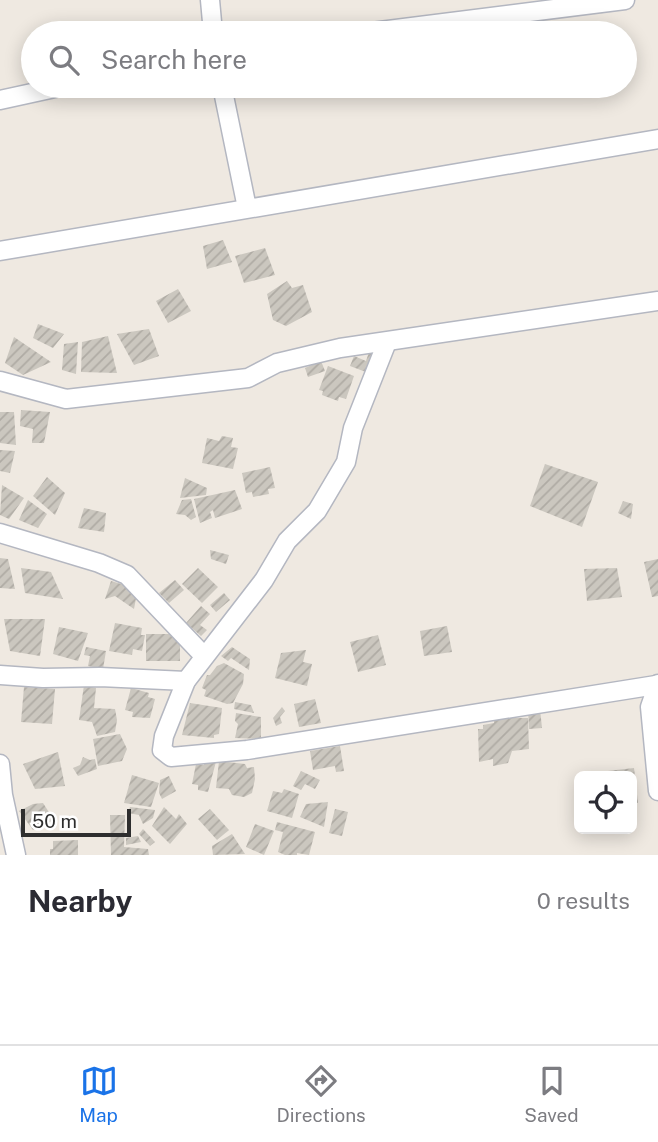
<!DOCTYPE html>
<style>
body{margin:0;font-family:"Public Sans",sans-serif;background:#f2f2f3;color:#2b2b33}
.controls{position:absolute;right:21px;bottom:21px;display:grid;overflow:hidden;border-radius:10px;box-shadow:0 4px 18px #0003}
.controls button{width:63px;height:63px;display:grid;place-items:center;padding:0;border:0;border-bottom:2px solid #e1e1e2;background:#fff;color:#2b2b33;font:35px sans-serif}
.scale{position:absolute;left:21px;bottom:18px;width:110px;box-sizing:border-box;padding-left:7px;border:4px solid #2e2e2e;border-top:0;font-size:19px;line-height:24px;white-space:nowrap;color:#2e2e2e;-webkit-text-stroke:5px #fff;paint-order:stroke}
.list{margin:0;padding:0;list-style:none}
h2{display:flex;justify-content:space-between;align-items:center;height:91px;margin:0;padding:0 28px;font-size:30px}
h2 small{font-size:23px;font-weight:400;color:#7c7c81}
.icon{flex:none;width:38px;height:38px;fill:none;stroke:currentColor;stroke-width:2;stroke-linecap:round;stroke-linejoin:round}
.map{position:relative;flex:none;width:658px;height:855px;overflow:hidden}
.search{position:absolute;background:#fff;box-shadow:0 4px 18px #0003;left:21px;right:21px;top:21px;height:77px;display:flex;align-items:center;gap:18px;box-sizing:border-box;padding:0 24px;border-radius:38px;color:#7c7c81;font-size:26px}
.sheet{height:189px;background:#fff}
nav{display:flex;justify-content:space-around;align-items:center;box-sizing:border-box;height:98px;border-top:2px solid #e1e1e2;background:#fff;font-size:19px;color:#7c7c81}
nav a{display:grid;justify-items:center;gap:4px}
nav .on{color:#1a73e8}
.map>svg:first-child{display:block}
</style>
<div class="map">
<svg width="658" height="855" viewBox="0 0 658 855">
<defs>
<pattern id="building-hatch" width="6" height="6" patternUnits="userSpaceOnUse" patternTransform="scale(1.75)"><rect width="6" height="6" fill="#cbc7bf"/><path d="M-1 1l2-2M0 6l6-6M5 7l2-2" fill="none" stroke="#afaba4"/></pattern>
</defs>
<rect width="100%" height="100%" fill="#efe9e1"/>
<g fill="url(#building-hatch)">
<polygon points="223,240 232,262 207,269 203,246"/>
<polygon points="265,248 275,275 244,283 235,256"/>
<polygon points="287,281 292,288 303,285 312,312 286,326 273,320 267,294"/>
<polygon points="178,289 191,311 168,323 156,301"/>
<polygon points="38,324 64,334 53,348 33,338"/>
<polygon points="149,329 159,356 134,365 117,334"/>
<polygon points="108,336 117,373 81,372 82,342"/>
<polygon points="14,337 51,362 23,375 5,363"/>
<polygon points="78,342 76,374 62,370 64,344"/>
<polygon points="381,351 371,374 350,366 354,356 366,361 369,352"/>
<polygon points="321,361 325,371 308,377 305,368"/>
<polygon points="328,366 354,376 346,399 339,397 338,401 322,395 323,391 319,390"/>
<polygon points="21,410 50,412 44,443 32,443 33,429 20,426"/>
<polygon points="0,412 14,412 16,445 0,443"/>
<polygon points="222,436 233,438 231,447 238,448 233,469 202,463 207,438 219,441"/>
<polygon points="0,450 15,451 10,473 0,471"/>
<polygon points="545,464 598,482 582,527 530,506"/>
<polygon points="270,467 275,488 268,489 269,494 253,497 252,492 246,493 242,473"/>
<polygon points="47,477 65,493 55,515 33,496"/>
<polygon points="185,478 207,488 206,495 180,498"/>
<polygon points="2,485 24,498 9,519 0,515"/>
<polygon points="235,490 242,509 215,518 213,510 210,512 212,518 200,523 194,499"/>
<polygon points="191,499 196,517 191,520 185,515 176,514 182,500"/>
<polygon points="28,500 47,514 38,528 19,520"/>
<polygon points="623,501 633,504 631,519 618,513"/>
<polygon points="84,508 106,513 104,532 78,528"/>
<polygon points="210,550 229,555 226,564 211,559"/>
<polygon points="0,558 8,559 15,589 0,588"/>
<polygon points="658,559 658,596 652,597 644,562"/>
<polygon points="21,568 51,572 63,599 25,593"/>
<polygon points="198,568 218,587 202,603 182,584"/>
<polygon points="617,568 622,597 587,601 584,569"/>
<polygon points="175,580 184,590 169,603 159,593"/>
<polygon points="111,581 128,586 137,593 134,609 115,596 105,599"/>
<polygon points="224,593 230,600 216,612 210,605"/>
<polygon points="201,606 210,614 200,625 207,630 201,636 186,623"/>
<polygon points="4,619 45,619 40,656 10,651"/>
<polygon points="115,623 142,628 141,635 145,635 142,651 133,649 132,655 109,651"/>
<polygon points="447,626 452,652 424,656 420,631"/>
<polygon points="59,627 88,633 78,661 53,654"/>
<rect x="146" y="634" width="34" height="27"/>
<polygon points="378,635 386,665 358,672 350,642"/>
<polygon points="86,647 106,651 103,669 88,666 90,656 84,655"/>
<polygon points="232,647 250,659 249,670 231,658 228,661 221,656"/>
<polygon points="306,650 303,662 312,664 307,686 275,678 281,653"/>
<polygon points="224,663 244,674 243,684 233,703 227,704 204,696 206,690 202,688 207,675 210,675 217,666"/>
<polygon points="84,685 96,688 94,708 115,709 117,720 115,732 97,736 92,722 79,720"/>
<polygon points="24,687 55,689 52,724 21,722"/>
<polygon points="131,688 149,693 148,697 155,699 150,718 132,717 133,712 125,710"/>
<polygon points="315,699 321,723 299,727 294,704"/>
<polygon points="235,702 251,705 254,713 234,709"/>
<polygon points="190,703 222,708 219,734 214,735 214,738 182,735"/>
<polygon points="282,707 285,711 280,717 282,723 276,726 273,718"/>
<polygon points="540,709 542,728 529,729 528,710"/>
<polygon points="236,713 261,717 261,739 235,738 238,724 235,721"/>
<polygon points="500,718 528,718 529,749 512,751 508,763 493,766 493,759 479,762 478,729 483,729 483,725 494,723 494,720"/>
<polygon points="120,734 127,749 122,761 98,766 93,739"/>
<polygon points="340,746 344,771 336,772 335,766 313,770 310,751"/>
<polygon points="58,752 65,786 35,789 23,764"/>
<polygon points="218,754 208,792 198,790 198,785 192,784 196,764 204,765 205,756"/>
<polygon points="83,757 90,760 95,759 97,769 78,776 73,768 80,765"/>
<polygon points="219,761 245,764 247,768 254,767 255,779 252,793 244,797 232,795 229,789 216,788"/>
<polygon points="634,768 638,803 632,803 632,776 600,776 599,772"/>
<polygon points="301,771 320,780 315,789 305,784 301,790 293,786"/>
<polygon points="132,775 159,783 151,807 124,803"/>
<polygon points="169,776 176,791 162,799 159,793 160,780"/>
<polygon points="284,789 299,794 292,818 267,811 273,791 282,793"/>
<polygon points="328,802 324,827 300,817 306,804"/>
<polygon points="43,803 54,820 33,830 19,811 33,804"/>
<polygon points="130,807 155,810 153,818 143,824 139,815 128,813"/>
<polygon points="164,807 176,819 179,814 187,824 170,844 152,826"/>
<polygon points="210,809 229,830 217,840 198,819"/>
<polygon points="335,809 348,812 342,836 329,833"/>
<polygon points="110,815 125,815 124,847 148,849 149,855 111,855"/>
<polygon points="277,822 315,832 309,855 297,853 297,855 285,855 278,852 283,832 275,830"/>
<polygon points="255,824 274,831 264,855 246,847"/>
<polygon points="143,829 155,842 150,846 139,834"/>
<polygon points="232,834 245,854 213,855 212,846"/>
<polygon points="138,836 141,842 126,845 126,838"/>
<polygon points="78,840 78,855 50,855 50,849 53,849 53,841"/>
</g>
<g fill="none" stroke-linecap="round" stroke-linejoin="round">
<g stroke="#b4b7c1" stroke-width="21">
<g id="street">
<polyline points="210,0 213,33"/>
<polyline points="364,33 625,0"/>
<polyline points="222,86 247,208"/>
<polyline points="0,100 64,86"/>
<polyline points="0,251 658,139"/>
<polyline points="387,342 353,428 346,462 317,511 287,541 264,580 186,681 164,736 162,750 171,757 247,750 656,685"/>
<polyline points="0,381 66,399 248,378 277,363 340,348 658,301"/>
<polyline points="0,533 99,563 127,575 204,656"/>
<polyline points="0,675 43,678 100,677 186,681"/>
<polyline points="658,684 650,707 658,791"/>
<polyline points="0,764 3,795 16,855"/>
</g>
</g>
<use href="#street" stroke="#fff" stroke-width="18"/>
</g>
</svg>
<div class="controls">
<button><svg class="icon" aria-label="locate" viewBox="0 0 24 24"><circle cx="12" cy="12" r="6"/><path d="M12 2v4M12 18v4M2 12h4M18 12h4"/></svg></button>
</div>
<div class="scale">50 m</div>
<div class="search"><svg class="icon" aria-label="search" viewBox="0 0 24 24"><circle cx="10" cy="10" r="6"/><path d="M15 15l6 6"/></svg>Search here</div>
</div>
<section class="sheet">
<h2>Nearby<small>0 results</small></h2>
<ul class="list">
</ul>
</section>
<nav>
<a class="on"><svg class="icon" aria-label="map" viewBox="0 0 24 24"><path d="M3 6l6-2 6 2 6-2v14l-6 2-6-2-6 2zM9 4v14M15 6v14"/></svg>Map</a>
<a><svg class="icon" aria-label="directions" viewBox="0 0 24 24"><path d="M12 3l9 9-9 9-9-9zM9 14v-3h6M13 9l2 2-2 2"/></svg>Directions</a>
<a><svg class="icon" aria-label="saved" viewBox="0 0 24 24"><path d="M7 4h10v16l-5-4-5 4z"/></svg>Saved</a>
</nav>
